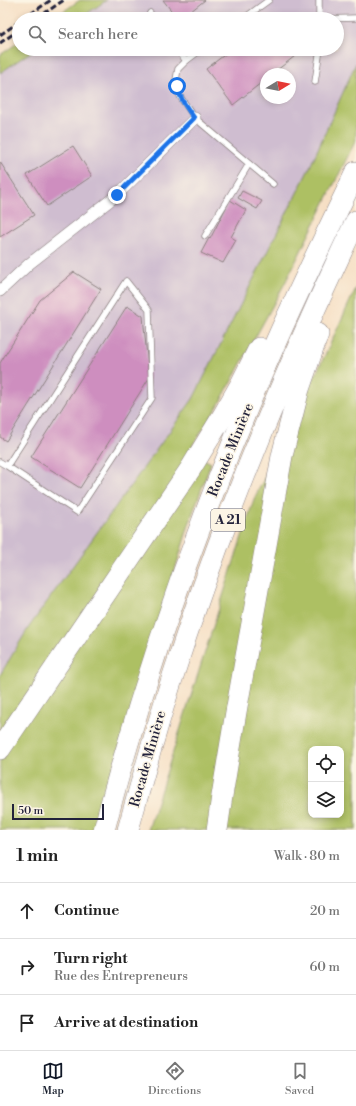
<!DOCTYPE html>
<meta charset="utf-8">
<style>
body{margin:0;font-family:"Libre Bodoni",serif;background:#f2f2f2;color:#222}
.controls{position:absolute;right:12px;bottom:12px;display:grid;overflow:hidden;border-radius:8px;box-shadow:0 2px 6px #0003}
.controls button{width:36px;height:36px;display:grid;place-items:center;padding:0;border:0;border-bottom:1px solid #e0e0e0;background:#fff;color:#222;font:20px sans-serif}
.compass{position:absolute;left:260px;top:68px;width:36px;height:36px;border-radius:50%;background:#fff;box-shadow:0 2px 6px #0003;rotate:80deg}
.scale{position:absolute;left:12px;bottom:10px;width:92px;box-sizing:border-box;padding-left:4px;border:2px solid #22223b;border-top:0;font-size:11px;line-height:14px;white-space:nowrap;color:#22223b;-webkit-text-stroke:3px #fcf5e5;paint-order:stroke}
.stop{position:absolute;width:12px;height:12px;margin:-9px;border:3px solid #1a73e8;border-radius:50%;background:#fff}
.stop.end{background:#1a73e8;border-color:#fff;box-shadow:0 1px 4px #0008}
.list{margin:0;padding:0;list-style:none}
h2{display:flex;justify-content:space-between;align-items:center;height:52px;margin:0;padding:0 16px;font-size:17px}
h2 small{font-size:13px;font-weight:400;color:#767676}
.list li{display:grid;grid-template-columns:26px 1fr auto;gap:12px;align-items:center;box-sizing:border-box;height:56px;padding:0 16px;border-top:1px solid #e0e0e0}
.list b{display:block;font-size:15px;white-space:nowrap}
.list p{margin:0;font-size:13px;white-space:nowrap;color:#767676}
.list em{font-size:13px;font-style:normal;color:#767676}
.icon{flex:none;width:22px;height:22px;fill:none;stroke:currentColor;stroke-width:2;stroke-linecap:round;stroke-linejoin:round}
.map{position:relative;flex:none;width:356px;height:830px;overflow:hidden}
.search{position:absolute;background:#fff;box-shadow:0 2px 6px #0003;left:12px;right:12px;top:12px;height:44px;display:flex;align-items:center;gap:10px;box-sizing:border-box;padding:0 14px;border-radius:22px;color:#767676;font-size:15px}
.sheet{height:220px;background:#fff}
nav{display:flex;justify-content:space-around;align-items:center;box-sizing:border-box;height:56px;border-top:1px solid #e0e0e0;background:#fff;font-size:11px;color:#767676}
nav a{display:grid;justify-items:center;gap:2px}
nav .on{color:#111827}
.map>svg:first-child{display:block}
</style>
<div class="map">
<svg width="356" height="830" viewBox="0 0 356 830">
<rect width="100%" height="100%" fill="#fcf5e5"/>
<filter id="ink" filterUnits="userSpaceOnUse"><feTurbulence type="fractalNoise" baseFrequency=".025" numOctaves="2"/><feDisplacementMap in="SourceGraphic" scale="8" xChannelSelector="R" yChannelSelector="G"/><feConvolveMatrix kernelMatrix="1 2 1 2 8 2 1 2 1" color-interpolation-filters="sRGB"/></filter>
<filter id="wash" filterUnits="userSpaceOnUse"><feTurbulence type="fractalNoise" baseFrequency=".012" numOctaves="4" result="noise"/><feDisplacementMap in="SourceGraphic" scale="16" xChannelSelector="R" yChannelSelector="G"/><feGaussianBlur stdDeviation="0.9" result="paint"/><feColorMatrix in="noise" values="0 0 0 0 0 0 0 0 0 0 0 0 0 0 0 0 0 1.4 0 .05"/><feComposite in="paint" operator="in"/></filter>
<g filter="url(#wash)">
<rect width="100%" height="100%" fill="#f6dfc4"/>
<path fill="#cfbdd0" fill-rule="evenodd" d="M 107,0 L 356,0 L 356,63 L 310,167 L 193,399 L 29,627 L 0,675 L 0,73 L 35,49 L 337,49 L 337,19 L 79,19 ZM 266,74 L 290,74 L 290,98 L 266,98 Z"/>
<g fill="#adc064" stroke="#687150" fill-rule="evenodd">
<polygon points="80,0 107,0 79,19 52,19"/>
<polygon points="19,42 19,49 35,49 0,73 0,55"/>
<polygon points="356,63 356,140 285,283 218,406 189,451 211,463 192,515 94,830 0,830 0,675 29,627 193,399 310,167"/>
<path d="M 356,288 L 356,830 L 148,830 L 254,499 L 326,353 ZM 311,749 L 341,749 L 341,815 L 311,815 Z"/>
</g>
<g id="blocks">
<g fill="#ce8ebf">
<polygon points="163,0 205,0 181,19 178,19"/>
<polygon points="232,49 304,49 272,74 266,74 266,79 233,105 206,69"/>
<polygon points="73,146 92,176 47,206 27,175"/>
<polygon points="0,162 34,215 0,237"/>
<polygon points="242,191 262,201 257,209 238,198"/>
<polygon points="230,200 246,210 231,237 236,240 223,263 201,253 209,238 210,239"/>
<polygon points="74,272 101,289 6,441 0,437 0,363 40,300"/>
<polygon points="127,306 143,316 149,378 80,488 31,457"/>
</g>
</g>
</g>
<g filter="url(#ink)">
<use href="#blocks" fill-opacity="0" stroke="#8c8080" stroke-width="1"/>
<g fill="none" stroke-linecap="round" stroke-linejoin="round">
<g stroke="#8c8080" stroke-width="7">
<g id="lane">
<polyline points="319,0 319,19"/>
<polyline points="150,13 155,19"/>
<polyline points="243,19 269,0"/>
<polyline points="319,19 356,18"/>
<polyline points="177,49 186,61"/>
<polyline points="202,49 186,61 178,69 176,80 178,92 181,98 195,118 273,184"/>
<polyline points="315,82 320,49"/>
<polyline points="205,236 249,164"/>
<polyline points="0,462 7,466 77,512 152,398 149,310 126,281 7,466"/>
</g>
</g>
<g stroke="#8c8080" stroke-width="12">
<polyline id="street" points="0,291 29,264 117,195 195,118"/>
</g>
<g stroke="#8c8080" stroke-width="22">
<g id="highway">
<polyline points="0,749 191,468 224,414 241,384 259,348"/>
<path d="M 104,830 C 147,664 205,502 274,346 C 300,287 328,230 356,172"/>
<path d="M 128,830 C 142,780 156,729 172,679 C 222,523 285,369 356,221"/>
<polyline points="217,830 222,796 236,712 282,456 299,389 318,334"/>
</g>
</g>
<use href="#lane" stroke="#fff" stroke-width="5.5"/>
<use href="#street" stroke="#fff" stroke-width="11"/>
<use href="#highway" stroke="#fff" stroke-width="21"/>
<g stroke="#22223b" stroke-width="3" stroke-dasharray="6 3" stroke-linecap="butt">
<polyline points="23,19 51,0"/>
<polyline points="36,19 64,0"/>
<polyline points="0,35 19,22"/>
<polyline points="0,43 19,30"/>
</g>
</g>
</g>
<g fill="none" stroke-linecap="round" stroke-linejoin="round" filter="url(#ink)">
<path stroke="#1a73e8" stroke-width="5" d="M 117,195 L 194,118 C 187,108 180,99 177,86"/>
</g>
<g text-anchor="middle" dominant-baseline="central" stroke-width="3" stroke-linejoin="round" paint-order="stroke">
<rect fill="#fcf5e5" stroke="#63616e" stroke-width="1" x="211" y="509" width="34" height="22" rx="3"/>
<g font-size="13" font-weight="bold" fill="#22223b">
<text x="228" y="520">A 21</text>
</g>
<g font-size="14" fill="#22223b" stroke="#fcf5e5">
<text transform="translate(231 450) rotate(-68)">Rocade Minière</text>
<text transform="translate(148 759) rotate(-74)">Rocade Minière</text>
</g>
</g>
</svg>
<div class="controls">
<button><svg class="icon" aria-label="locate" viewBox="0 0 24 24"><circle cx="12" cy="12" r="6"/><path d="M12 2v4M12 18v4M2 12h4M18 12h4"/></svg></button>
<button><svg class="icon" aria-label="layers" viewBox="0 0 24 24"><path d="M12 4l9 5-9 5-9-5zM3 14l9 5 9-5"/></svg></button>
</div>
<svg class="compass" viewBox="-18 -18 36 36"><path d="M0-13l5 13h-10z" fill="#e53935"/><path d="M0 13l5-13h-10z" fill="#767676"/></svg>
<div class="scale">50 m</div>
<div class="stop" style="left:177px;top:86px"></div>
<div class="stop end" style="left:117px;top:195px"></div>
<div class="search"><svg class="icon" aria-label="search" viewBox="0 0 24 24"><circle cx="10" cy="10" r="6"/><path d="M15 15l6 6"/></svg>Search here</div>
</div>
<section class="sheet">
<h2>1 min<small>Walk · 80 m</small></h2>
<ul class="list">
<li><svg class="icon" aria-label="ahead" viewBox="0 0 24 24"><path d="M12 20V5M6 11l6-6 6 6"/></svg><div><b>Continue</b></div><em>20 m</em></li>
<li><svg class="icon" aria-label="right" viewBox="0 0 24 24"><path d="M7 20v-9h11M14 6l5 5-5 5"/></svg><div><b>Turn right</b><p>Rue des Entrepreneurs</p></div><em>60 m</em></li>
<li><svg class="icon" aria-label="arrive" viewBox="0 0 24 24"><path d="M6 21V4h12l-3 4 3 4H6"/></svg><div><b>Arrive at destination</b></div></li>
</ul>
</section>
<nav>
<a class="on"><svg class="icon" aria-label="map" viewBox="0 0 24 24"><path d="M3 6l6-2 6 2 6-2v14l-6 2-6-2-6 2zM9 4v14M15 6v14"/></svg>Map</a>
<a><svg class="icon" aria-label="directions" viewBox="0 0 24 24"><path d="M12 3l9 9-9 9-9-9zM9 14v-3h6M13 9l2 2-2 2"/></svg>Directions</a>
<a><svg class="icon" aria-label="saved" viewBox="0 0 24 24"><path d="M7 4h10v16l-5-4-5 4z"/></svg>Saved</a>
</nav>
